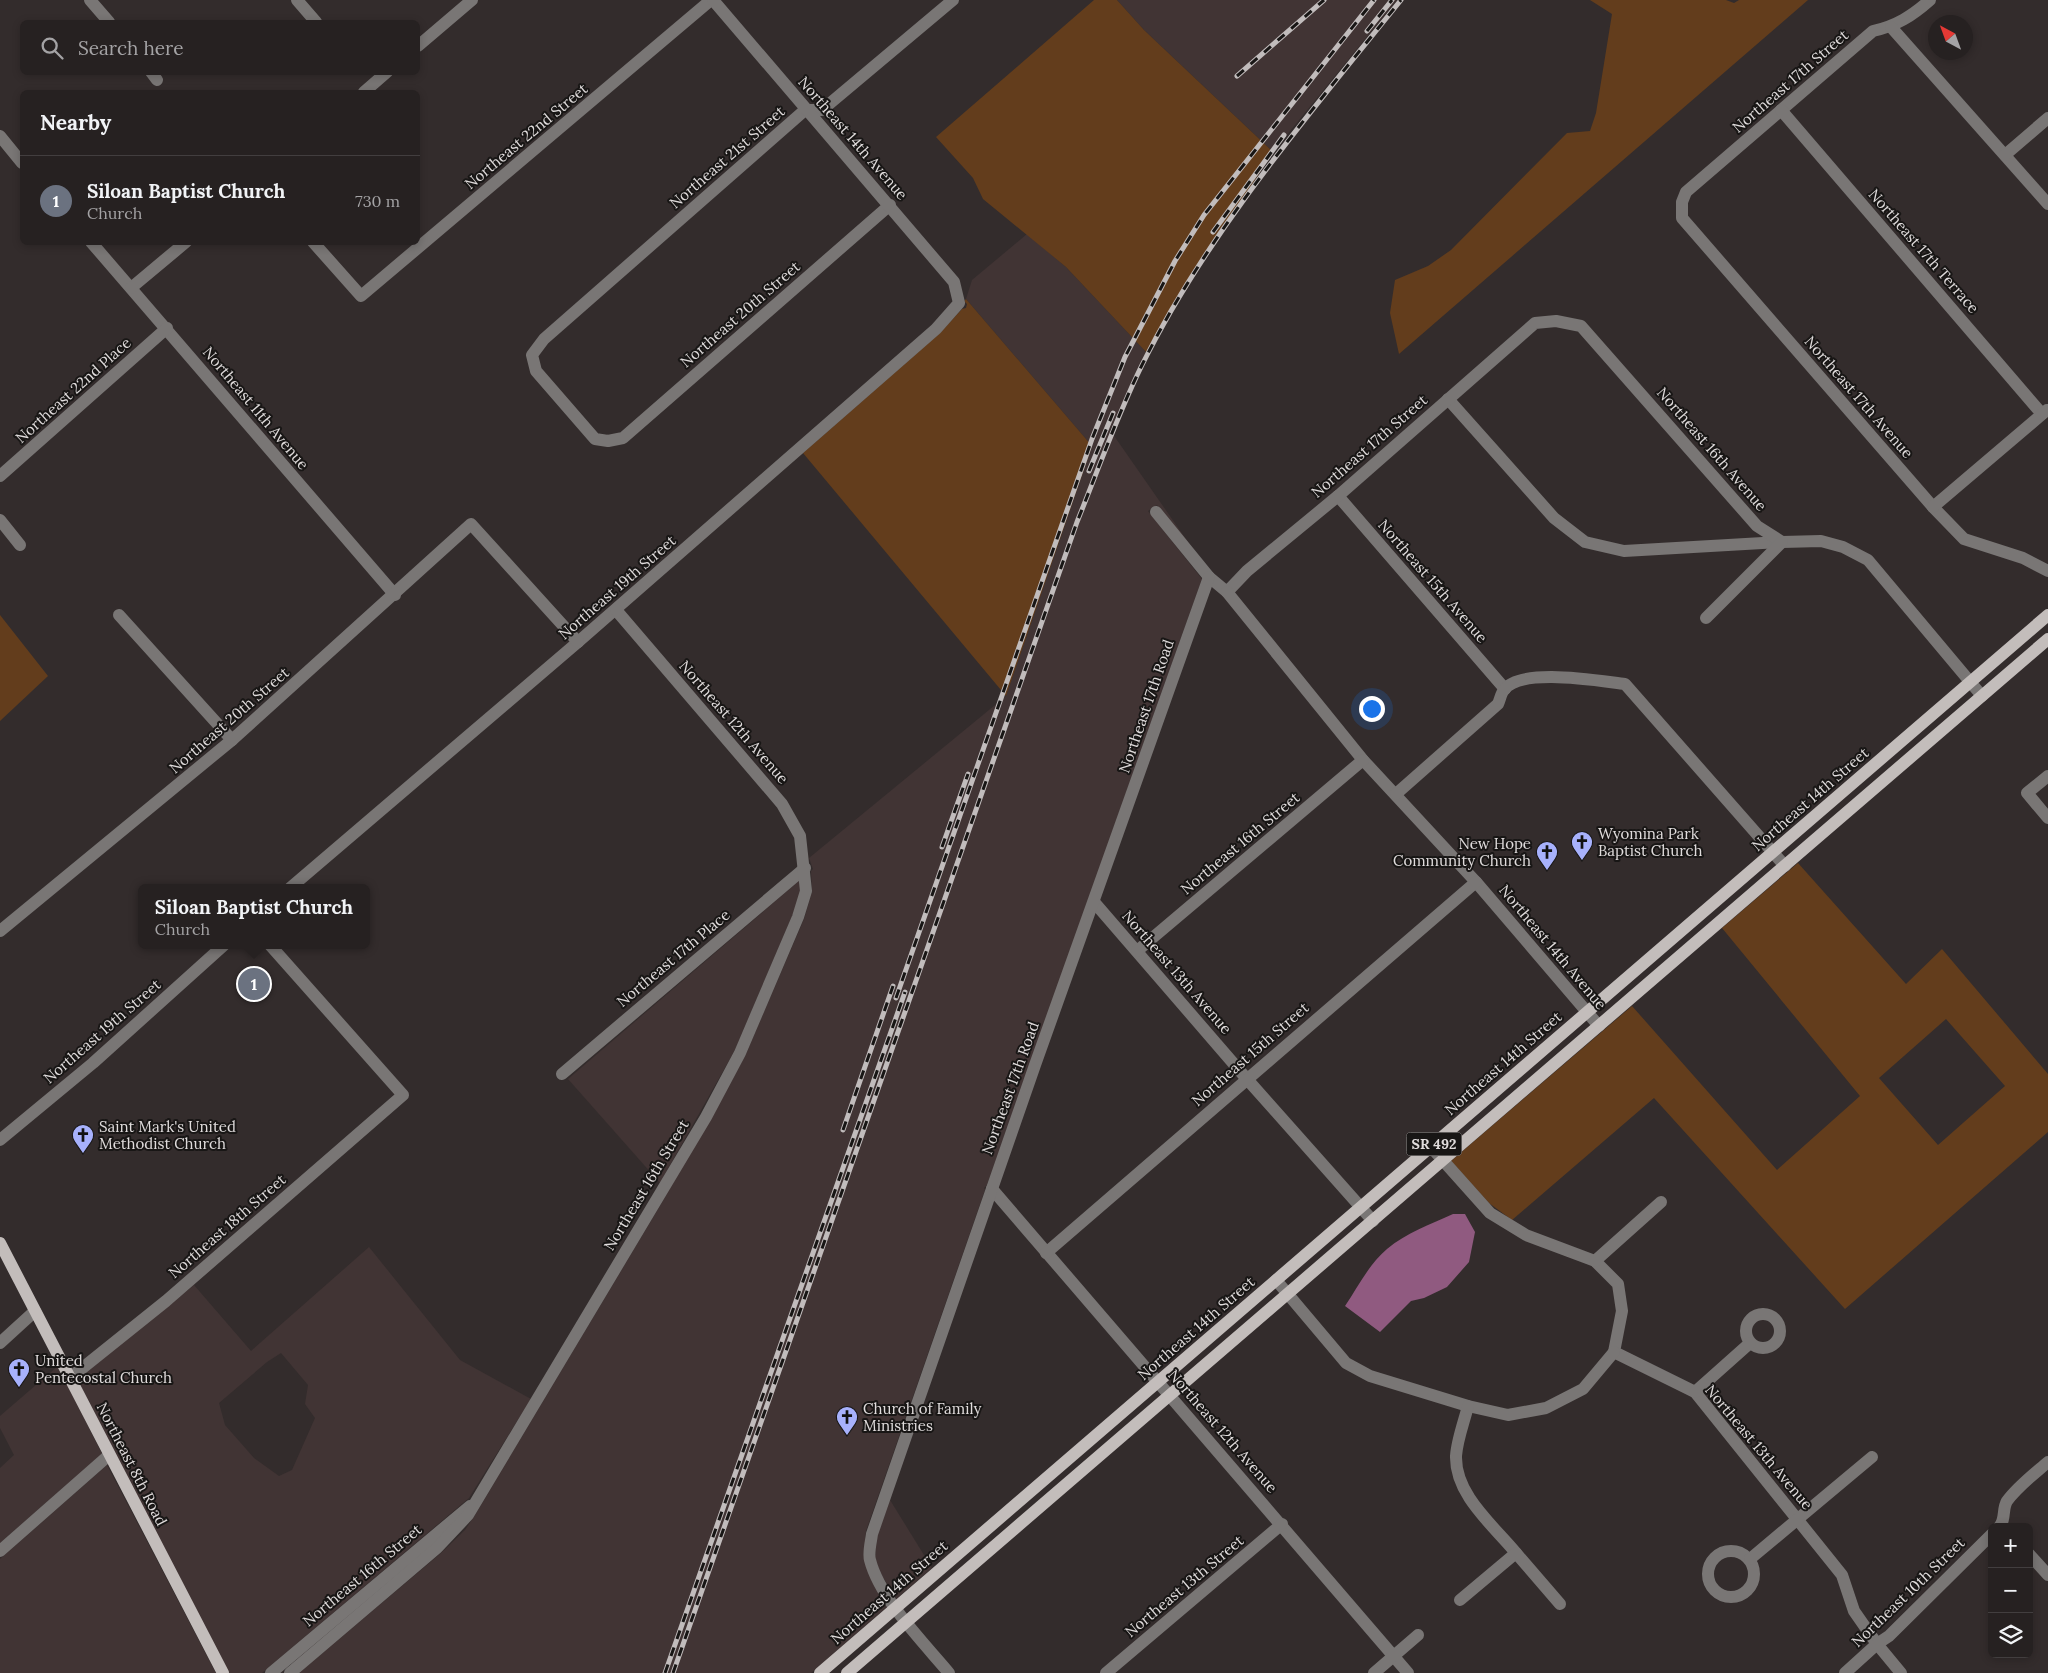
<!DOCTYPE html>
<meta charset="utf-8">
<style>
body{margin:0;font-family:Lora,serif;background:#2e292a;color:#f1f3f6}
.controls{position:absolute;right:15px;bottom:15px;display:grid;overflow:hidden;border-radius:8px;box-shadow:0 2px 8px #0003}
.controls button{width:45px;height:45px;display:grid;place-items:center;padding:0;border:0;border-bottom:1px solid #423e3f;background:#262121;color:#f1f3f6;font:25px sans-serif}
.compass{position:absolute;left:1928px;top:15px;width:45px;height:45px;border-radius:50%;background:#262121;box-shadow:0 2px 8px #0003;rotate:319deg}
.you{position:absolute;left:1371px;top:708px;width:18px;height:18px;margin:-12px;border:4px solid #fff;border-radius:50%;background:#1a73e8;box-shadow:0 0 0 8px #1a73e833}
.badge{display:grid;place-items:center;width:32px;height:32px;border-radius:50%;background:#2563eb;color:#fff;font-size:16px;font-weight:700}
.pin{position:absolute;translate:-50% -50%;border:2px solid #fff;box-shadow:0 1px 5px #0006}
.popup{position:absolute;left:138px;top:884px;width:232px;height:65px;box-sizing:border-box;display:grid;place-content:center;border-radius:8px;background:#262121;filter:drop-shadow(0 1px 4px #0005);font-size:16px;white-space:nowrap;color:#a4a3a5}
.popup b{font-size:19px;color:#f1f3f6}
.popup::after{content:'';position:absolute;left:50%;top:100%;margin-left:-10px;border:10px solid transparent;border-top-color:#262121}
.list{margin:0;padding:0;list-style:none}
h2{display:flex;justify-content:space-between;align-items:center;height:65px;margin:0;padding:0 20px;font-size:21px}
h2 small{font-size:16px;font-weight:400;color:#a4a3a5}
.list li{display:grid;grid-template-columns:32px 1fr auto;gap:15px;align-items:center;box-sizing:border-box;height:90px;padding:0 20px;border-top:1px solid #423e3f}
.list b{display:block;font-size:19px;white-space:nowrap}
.list p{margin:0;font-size:16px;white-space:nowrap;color:#a4a3a5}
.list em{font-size:16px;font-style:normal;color:#a4a3a5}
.icon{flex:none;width:28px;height:28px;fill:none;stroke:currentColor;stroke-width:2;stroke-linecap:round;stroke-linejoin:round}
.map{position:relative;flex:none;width:2048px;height:1673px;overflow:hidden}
.search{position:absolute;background:#262121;box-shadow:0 2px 8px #0003;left:20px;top:20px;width:400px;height:55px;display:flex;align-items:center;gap:12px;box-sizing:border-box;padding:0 18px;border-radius:8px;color:#a4a3a5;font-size:19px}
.panel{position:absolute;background:#262121;box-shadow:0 2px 8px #0003;left:20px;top:90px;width:400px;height:155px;border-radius:8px}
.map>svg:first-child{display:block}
</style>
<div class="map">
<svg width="2048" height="1673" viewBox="0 0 2048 1673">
<rect width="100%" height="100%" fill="#332c2c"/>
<g fill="#413434" fill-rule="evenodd">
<polygon points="1117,0 1397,0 1273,152 1144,30"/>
<polygon points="1027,234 1066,267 1147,353 1110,430 1195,552 1157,505 1148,511 1202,579 987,1185 984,1188 985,1190 866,1531 864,1557 888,1606 811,1673 299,1673 441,1553 465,1530 475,1515 661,1204 745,1056 804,919 812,892 811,871 813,869 809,858 1006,696 1092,446 966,299 972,280"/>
<polygon points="800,880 801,890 793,914 735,1050 660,1183 568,1079"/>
<path d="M 369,1247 L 460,1360 L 531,1399 L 469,1498 L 262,1673 L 229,1673 L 77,1380 L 194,1285 L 251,1351 ZM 281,1353 L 308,1385 L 305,1404 L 315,1418 L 292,1470 L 279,1476 L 254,1458 L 225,1425 L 219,1403 L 267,1362 Z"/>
<polygon points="58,1366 102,1454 0,1543 0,1468 14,1455 0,1428 0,1416"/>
<polygon points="107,1465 216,1673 0,1673 0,1559"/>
<polygon points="890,1500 932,1568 896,1599 880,1572 875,1558 877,1536"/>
</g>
<g fill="#633d1c" fill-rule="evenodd">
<polygon points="1094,0 1117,0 1144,30 1273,152 1163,322 1147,353 1066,267 983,199 973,178 936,137"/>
<polygon points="1590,0 1726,0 1734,3 1739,0 1808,0 1399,354 1390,313 1395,280 1428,266 1451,250 1567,133 1590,131 1596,113 1612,14"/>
<polygon points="966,299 1092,446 1006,696 803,453 940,333 962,309 966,308 967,304 964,301"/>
<polygon points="0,615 48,676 0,721"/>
<path d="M 1798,863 L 1906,984 L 1942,949 L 2048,1074 L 2048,1132 L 1845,1309 L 1654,1098 L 1512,1220 L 1489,1203 L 1451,1161 L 1632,1006 L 1777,1170 L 1860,1096 L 1722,928 ZM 1946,1019 L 2005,1086 L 1938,1145 L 1879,1078 Z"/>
</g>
<path fill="#905a80" d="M 1453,1214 L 1465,1214 L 1475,1232 L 1469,1262 L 1447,1287 L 1424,1298 L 1411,1301 L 1380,1332 L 1345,1306 C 1358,1287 1369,1264 1387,1249 C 1406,1233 1431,1224 1453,1214 Z"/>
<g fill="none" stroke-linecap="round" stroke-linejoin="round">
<g stroke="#797675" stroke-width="12">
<polyline points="90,0 109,22"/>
<polyline points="297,0 316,22"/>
<path d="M 1930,0 C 1912,16 1896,26 1873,31 L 1686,192 L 1682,202 L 1682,218 L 1933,507 L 1964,539 L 2023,558 L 2048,571"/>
<polyline points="1891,27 2048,204"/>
<polyline points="418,46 472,0"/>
<polyline points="151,72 157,80"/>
<polyline points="364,92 387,72"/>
<polyline points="1781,110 2042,414"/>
<polyline points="0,136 22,163"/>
<polyline points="2005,155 2048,118"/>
<polyline points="890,205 623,438 608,441 595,439 536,371 532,355 544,339 805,110 822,110 953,0"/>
<polyline points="91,242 395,595"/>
<polyline points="313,242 361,296 711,0"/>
<polyline points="131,288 186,242"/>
<polyline points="1448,399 1554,518 1585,542 1624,551 1782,542"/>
<polyline points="0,476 167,328"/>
<polyline points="1338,496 1505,689"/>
<polyline points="1933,507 2047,410"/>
<polyline points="1156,512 1209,577 1227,592 1247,571 1338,496 1535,323 1556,321 1581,326 1757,526 1782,542 1821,541 1843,547 1868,560 1982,696"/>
<polyline points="0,520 20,545"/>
<polyline points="1227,592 1363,760 1476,882 1599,1026"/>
<polyline points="119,615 232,740"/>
<polyline points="1706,618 1782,542"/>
<polyline points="2048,776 2027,793 2048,818"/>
<path d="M 1396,794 L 1498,704 C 1500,700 1501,693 1504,690 C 1520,667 1599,681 1625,684 L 1785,866"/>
<polyline points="290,888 578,642 936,329 959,303 954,282 713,0"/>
<polyline points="1094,902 1246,1078 1373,1221"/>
<polyline points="0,931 232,740 471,524 578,642"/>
<polyline points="1137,951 1363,760"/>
<polyline points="562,1074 805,868"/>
<polyline points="0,1140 93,1063 224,945"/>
<polyline points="1431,1147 1490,1213 1526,1235 1595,1261 1618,1284 1622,1311 1614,1352 1695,1392 1842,1575 1854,1611 1877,1644 1901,1673"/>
<polyline points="992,1189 1408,1673"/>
<polyline points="1046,1253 1476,882"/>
<polyline points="1595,1261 1661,1202"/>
<polyline points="1276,1280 1346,1363 1370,1376 1468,1406 1508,1415 1546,1408 1583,1389 1614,1352"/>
<circle cx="1763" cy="1331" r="17"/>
<polyline points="0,1343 35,1311"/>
<polyline points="70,1378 166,1301 403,1095 270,945"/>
<polyline points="1695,1392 1750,1343"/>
<path d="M 1468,1406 C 1464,1422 1457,1440 1456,1456 C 1455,1495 1493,1525 1516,1553"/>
<path d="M 1999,1527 C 2006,1520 2002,1509 2007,1501 C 2018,1486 2034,1474 2048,1462"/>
<circle cx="1731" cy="1574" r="23"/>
<polyline points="0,1551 108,1456"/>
<polyline points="2029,1554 2048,1575"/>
<polyline points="1750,1559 1872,1457"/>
<polyline points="1460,1600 1516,1553 1560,1604"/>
<polyline points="271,1673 470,1506"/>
<polyline points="290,1673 437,1548 468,1515 706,1117 740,1053 798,917 806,891 800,836 782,804 616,610"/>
<path d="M 949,1673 C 924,1643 880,1599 870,1560 C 868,1553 871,1542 872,1534 L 1035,1065 L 1209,577"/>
<polyline points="1106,1673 1282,1524"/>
<polyline points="1374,1673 1418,1635"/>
<polyline points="1845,1673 1877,1644 1889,1636 1992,1534"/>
</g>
<g stroke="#c3bdbb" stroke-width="12">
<polyline points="0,1243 223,1673"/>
<polyline points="820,1673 2048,615"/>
<polyline points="847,1673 2048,639"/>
</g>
<g stroke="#c1bcbc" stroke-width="5">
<g id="rail">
<polyline points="1367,31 1392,0"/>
<polyline points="1237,76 1324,0"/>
<polyline points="1213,232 1284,135"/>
<polyline points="1089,471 1113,413"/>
<polyline points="942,847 968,774"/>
<polyline points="896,998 1092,439 1125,357 1175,261 1204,215 1374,0"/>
<polyline points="843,1130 893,986"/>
<polyline points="665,1673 905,992"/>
<path d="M 673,1673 L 1077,522 C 1098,470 1117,416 1142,365 C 1207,233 1309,114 1401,0"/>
</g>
</g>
<use href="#rail" stroke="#181615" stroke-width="3" stroke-dasharray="9" stroke-linecap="butt"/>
</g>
<defs>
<g id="church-pin" transform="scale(1.125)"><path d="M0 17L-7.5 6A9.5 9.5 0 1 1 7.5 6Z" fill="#a7b1fc" stroke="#181615"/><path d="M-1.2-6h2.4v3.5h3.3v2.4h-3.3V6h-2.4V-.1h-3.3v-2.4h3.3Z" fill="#111"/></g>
</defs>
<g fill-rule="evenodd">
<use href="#church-pin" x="1582" y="842"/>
<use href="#church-pin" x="1547" y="852"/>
<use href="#church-pin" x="83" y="1135"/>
<use href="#church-pin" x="19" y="1369"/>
<use href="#church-pin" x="847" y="1417"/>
</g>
<g text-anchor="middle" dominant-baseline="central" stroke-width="4" stroke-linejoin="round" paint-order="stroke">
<rect fill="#181615" stroke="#a4a1a0" stroke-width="1" x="1406.5" y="1132.5" width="55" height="23" rx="4"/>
<g font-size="14" font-weight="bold" fill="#e0dcdc">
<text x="1434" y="1144">SR 492</text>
</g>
<g font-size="15" fill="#e0dcdc" stroke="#181615">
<text transform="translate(1790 81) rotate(-41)">Northeast 17th Street</text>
<text transform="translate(526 136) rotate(-40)">Northeast 22nd Street</text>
<text transform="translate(853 138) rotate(49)">Northeast 14th Avenue</text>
<text transform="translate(727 157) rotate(-41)">Northeast 21st Street</text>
<text transform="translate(1924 251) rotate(49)">Northeast 17th Terrace</text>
<text transform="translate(740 314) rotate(-41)">Northeast 20th Street</text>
<text transform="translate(73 390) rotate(-42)">Northeast 22nd Place</text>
<text transform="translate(1859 397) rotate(49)">Northeast 17th Avenue</text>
<text transform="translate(256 408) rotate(50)">Northeast 11th Avenue</text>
<text transform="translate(1369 446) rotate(-41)">Northeast 17th Street</text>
<text transform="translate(1712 449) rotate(49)">Northeast 16th Avenue</text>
<text transform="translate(1433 581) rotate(49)">Northeast 15th Avenue</text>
<text transform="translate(617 587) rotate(-41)">Northeast 19th Street</text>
<text transform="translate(1146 706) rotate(-71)">Northeast 17th Road</text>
<text transform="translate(229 720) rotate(-41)">Northeast 20th Street</text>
<text transform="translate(734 722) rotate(49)">Northeast 12th Avenue</text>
<text transform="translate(1810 799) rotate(-41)">Northeast 14th Street</text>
<text transform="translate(1240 843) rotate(-40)">Northeast 16th Street</text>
<text transform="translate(1553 947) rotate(50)">Northeast 14th Avenue</text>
<text transform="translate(673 958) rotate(-40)">Northeast 17th Place</text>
<text transform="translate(1177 972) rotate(49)">Northeast 13th Avenue</text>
<text transform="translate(102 1031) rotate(-41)">Northeast 19th Street</text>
<text transform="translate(1250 1054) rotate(-41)">Northeast 15th Street</text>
<text transform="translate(1503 1063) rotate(-41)">Northeast 14th Street</text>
<text transform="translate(1010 1088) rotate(-70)">Northeast 17th Road</text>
<text transform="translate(646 1185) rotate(-59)">Northeast 16th Street</text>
<text transform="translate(227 1226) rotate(-41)">Northeast 18th Street</text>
<text transform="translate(1196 1328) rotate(-41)">Northeast 14th Street</text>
<text transform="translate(1223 1431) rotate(49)">Northeast 12th Avenue</text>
<text transform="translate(1759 1447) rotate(50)">Northeast 13th Avenue</text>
<text transform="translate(132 1464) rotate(63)">Northeast 8th Road</text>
<text transform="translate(362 1575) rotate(-40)">Northeast 16th Street</text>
<text transform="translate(1184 1586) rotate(-40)">Northeast 13th Street</text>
<text transform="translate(889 1592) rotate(-41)">Northeast 14th Street</text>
<text transform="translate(1908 1592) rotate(-44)">Northeast 10th Street</text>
</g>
<g font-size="15" fill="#e0dcdc" stroke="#181615" text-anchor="start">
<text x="1598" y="833">Wyomina Park<tspan x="1598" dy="17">Baptist Church</tspan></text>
<text x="1531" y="843" text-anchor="end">New Hope<tspan x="1531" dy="17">Community Church</tspan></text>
<text x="99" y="1126">Saint Mark's United<tspan x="99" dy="17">Methodist Church</tspan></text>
<text x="35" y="1360">United<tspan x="35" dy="17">Pentecostal Church</tspan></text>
<text x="863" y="1408">Church of Family<tspan x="863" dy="17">Ministries</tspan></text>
</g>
</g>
</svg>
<div class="controls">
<button>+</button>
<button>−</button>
<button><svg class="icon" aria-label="layers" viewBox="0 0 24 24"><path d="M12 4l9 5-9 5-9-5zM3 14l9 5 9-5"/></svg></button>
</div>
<svg class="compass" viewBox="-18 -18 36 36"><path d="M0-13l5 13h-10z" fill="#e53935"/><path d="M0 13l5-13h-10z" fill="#a4a3a5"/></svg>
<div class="you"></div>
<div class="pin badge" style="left:254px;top:984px;background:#6b7280">1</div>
<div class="popup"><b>Siloan Baptist Church</b>Church</div>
<div class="search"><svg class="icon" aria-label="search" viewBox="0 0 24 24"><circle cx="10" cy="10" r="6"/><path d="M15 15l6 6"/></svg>Search here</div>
<section class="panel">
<h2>Nearby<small></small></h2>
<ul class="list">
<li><span class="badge" style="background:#6b7280">1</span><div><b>Siloan Baptist Church</b><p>Church</p></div><em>730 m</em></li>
</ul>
</section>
</div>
